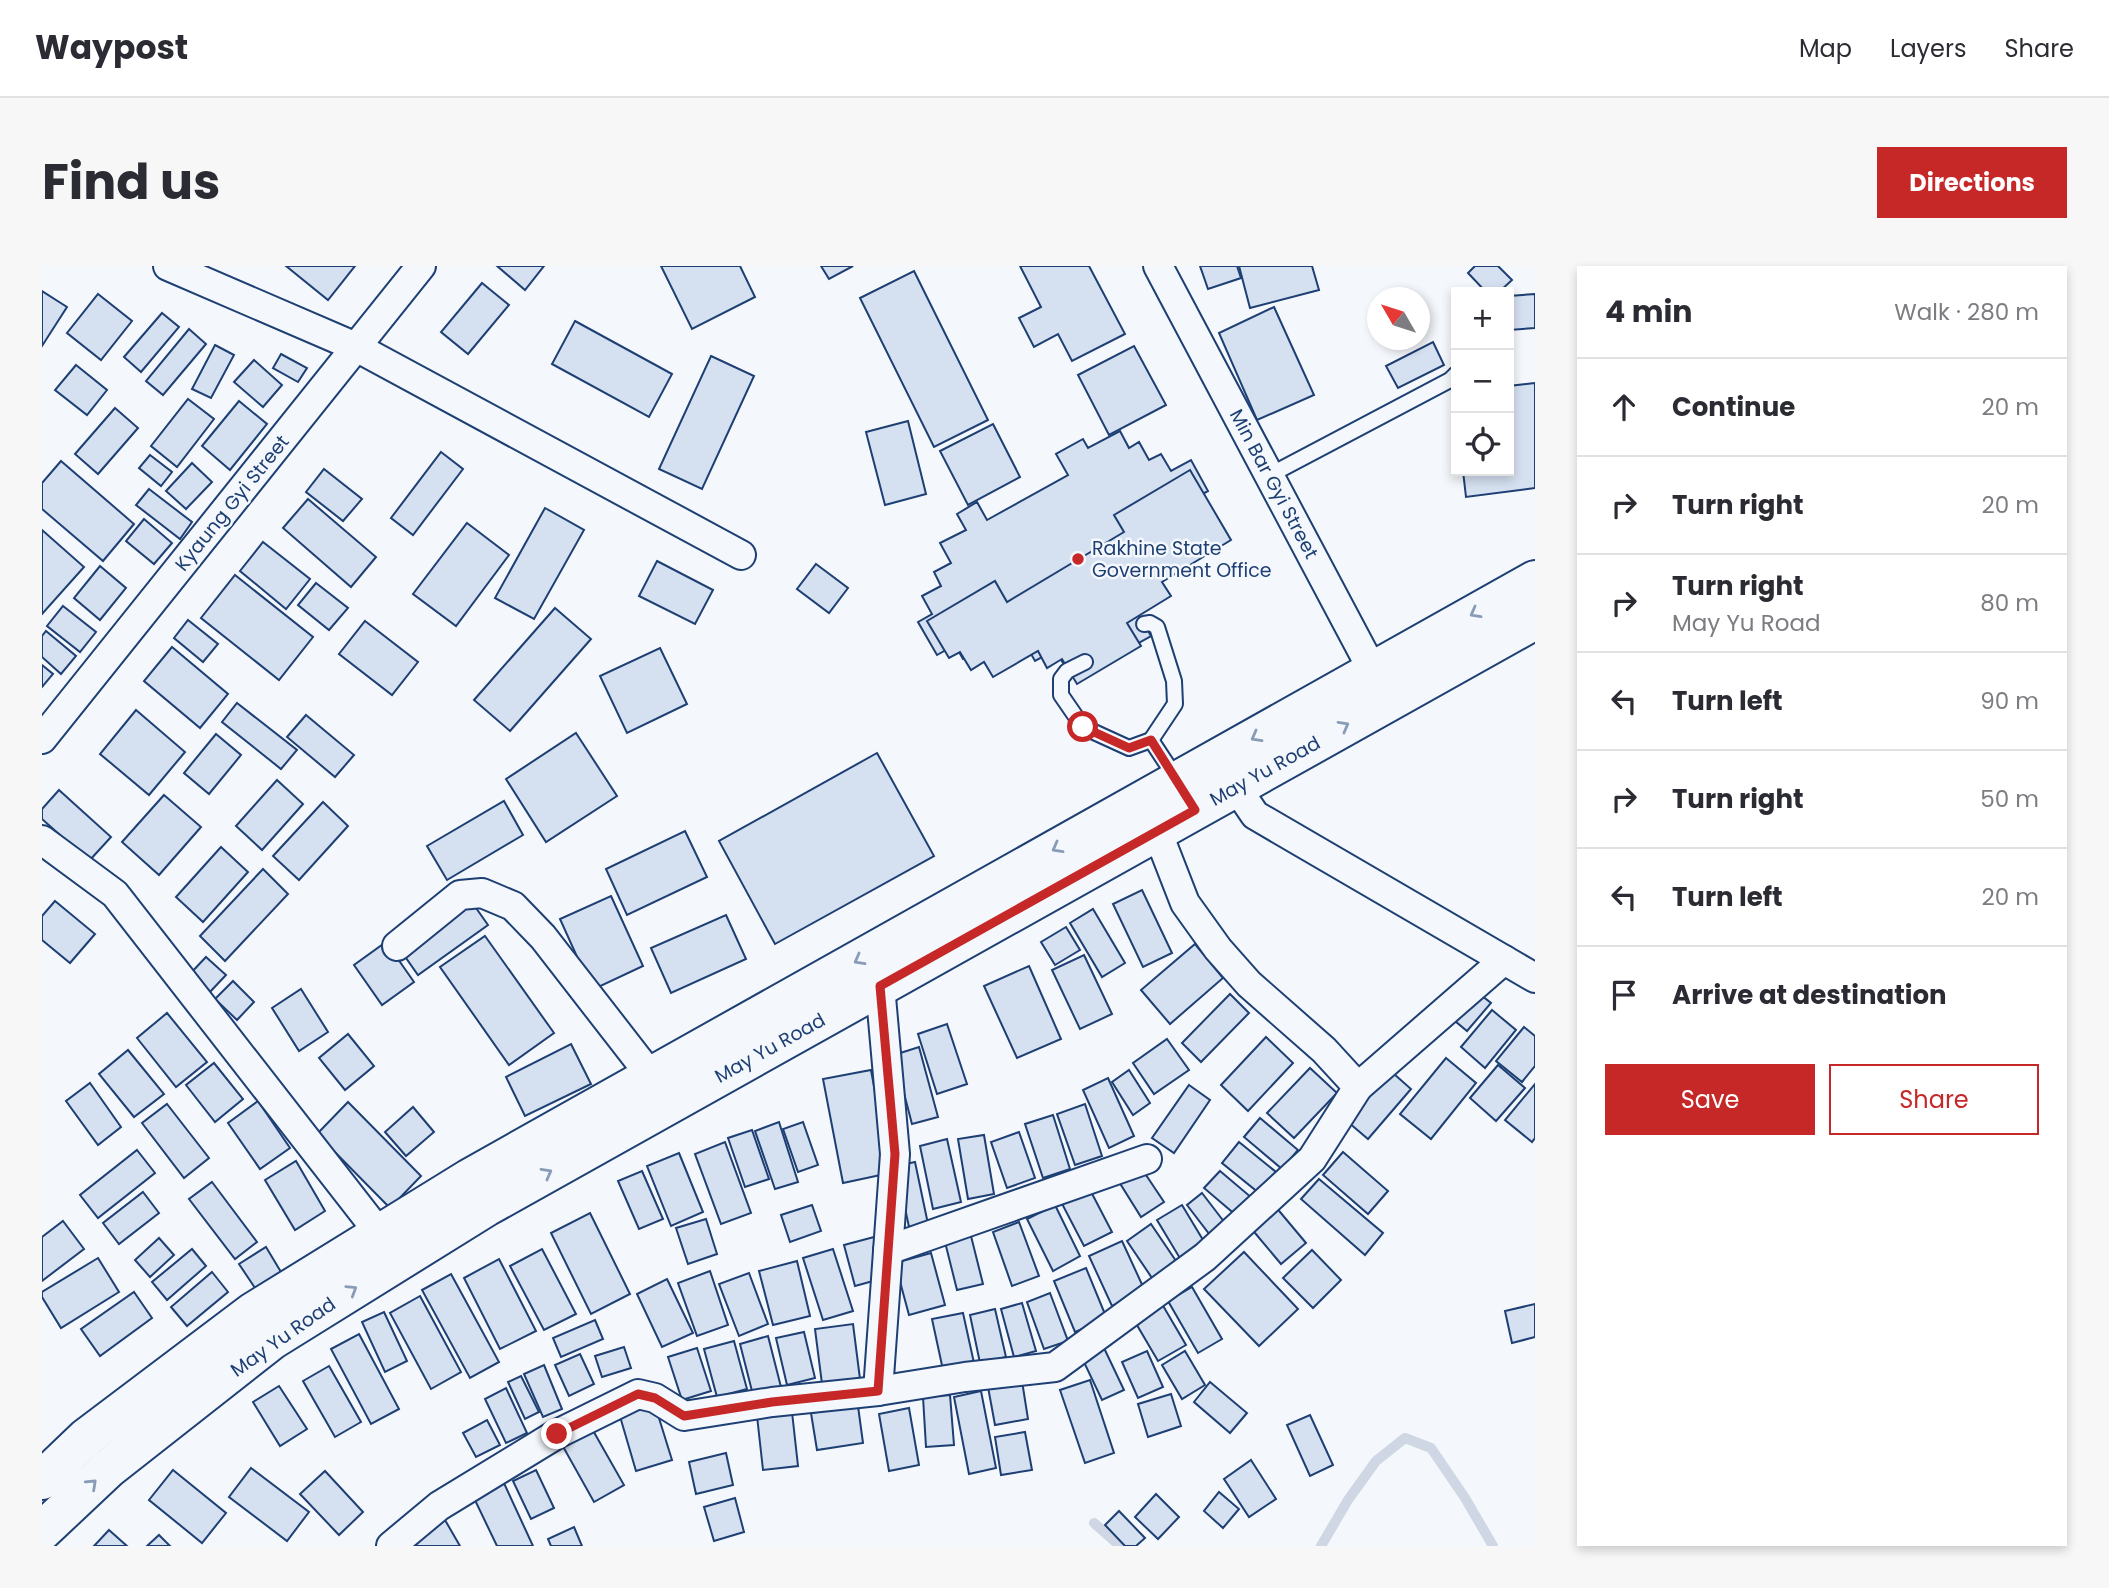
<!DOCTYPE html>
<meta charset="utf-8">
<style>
body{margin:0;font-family:Poppins,sans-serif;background:#f7f7f7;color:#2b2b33}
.controls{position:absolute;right:21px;top:21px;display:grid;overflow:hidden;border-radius:0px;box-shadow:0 4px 10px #0003}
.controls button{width:63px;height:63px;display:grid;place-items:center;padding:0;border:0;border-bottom:2px solid #e1e1e2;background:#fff;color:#2b2b33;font:35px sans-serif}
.compass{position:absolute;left:1325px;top:21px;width:63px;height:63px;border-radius:50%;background:#fff;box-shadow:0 4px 10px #0003;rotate:309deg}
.stop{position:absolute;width:21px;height:21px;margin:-16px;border:5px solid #c62828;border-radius:50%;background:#fff}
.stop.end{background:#c62828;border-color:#fff;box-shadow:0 2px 7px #0008}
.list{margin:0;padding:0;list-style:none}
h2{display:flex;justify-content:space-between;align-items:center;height:91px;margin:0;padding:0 28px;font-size:30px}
h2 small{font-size:23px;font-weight:400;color:#7c7c81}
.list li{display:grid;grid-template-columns:46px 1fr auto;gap:21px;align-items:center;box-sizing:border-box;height:98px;padding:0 28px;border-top:2px solid #e1e1e2}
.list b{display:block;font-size:26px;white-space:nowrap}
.list p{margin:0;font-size:23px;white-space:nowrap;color:#7c7c81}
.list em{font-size:23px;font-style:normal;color:#7c7c81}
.actions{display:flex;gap:14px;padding:21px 28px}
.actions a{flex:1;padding:16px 0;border:2px solid #c62828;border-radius:0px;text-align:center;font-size:24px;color:#c62828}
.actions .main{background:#c62828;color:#fff}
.icon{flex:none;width:38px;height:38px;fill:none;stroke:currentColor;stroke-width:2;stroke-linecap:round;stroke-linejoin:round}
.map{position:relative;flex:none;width:1493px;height:1280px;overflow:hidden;border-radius:0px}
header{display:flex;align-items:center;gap:42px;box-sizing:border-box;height:98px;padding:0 35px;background:#fff;border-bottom:2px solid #e1e1e2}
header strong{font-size:33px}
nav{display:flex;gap:38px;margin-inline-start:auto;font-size:24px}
.intro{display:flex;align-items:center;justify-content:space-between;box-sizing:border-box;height:168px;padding:0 42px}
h1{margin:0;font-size:49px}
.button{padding:18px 32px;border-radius:0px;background:#c62828;color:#fff;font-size:24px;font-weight:700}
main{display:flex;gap:42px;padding:0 42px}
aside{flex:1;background:#fff;border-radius:0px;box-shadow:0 4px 10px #0003}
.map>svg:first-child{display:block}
</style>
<header>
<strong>Waypost</strong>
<nav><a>Map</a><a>Layers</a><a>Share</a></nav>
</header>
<div class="intro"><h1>Find us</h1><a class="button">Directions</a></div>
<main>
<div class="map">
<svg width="1493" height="1280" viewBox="0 0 1493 1280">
<rect width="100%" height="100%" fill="#f4f7fb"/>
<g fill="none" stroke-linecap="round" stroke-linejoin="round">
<g stroke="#cfd7e4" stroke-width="10">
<polyline points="1052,1257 1078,1280"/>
<polyline points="1279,1280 1306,1234 1334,1195 1363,1172 1389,1182 1423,1232 1451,1280"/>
</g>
</g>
<g fill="#d5e0f0" stroke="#1d3f73" stroke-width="2">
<polygon points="244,0 313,0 286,34"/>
<polygon points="455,0 502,0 483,24"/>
<polygon points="619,0 698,0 713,31 650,63"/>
<polygon points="779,0 811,0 787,13"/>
<polygon points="978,0 1047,0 1083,68 1030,95 1016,68 992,81 977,52 999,41"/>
<polygon points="1158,0 1195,0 1199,12 1166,23"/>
<polygon points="1197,0 1270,0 1277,24 1208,42"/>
<polygon points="1433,0 1456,0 1470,14 1457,26 1444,26 1426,7"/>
<polygon points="872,5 946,154 892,181 818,32"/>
<polygon points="440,17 467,39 426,88 399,66"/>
<polygon points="0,25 25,41 0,80"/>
<polygon points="56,28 90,55 59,94 25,67"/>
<polygon points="1493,28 1493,62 1467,64 1467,30"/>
<polygon points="1232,41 1272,129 1215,154 1177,67"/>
<polygon points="120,47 137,61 99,106 82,91"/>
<polygon points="533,55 630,108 607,151 510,98"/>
<polygon points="147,63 164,78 121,129 104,115"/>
<polygon points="1391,76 1402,99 1356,122 1344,100"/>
<polygon points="173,79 192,89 169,132 150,123"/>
<polygon points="1092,80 1124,139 1067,169 1036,109"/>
<polygon points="239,88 265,102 256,116 231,102"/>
<polygon points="669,90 712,110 660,223 617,203"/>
<polygon points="212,94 240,119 221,141 192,116"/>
<polygon points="34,99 65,124 45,149 13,124"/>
<polygon points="1493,117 1493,222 1424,231 1421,205 1467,205 1467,120"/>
<polygon points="1414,127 1414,155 1411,128"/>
<polygon points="146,133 172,153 135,201 109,180"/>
<polygon points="197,135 225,158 188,204 160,180"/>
<polygon points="73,142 96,162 56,208 33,188"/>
<polygon points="866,155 884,228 843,239 824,166"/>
<polygon points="951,158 978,211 926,239 898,185"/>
<polygon points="1078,165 1087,182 1097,176 1107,194 1119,188 1129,205 1149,194 1166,225 1155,231 1163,244 1148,252 1155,265 1143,273 1152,289 1102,318 1113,335 1095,346 1109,370 1048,404 1038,387 1021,397 1013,384 993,395 984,379 947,400 938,384 921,393 913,379 895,389 876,356 890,348 880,330 899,320 892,306 909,297 898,277 924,264 915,248 935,236 945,254 1026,209 1014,188 1041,173 1046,182"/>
<polygon points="399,186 421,203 371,269 349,252"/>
<polygon points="108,189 130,206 119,220 97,202"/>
<polygon points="19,195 92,258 61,295 0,243 0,217"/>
<polygon points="150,197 170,216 144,243 124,225"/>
<polygon points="282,203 320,233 301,255 264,226"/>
<polygon points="1148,204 1189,274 1120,316 1129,330 1085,357 1099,380 1035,418 1020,393 1005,402 996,385 951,411 942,396 929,404 918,386 907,392 885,355 953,315 965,336 1082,266 1072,249"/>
<polygon points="107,223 150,256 138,273 94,239"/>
<polygon points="266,233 334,291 309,321 241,262"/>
<polygon points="503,242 542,264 492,353 453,332"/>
<polygon points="102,253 130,277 112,298 84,275"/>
<polygon points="425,257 467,289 414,360 371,328"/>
<polygon points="0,264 42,301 0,348"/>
<polygon points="221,276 268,313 244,343 198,305"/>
<polygon points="615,295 671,324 653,358 597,330"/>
<polygon points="774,298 806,322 787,347 755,323"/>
<polygon points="58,300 84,322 58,354 32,332"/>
<polygon points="193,309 271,371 237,414 159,352"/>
<polygon points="274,317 306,342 287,364 256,339"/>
<polygon points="21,340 54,366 38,386 5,360"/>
<polygon points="513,342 549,373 468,465 432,434"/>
<polygon points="146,354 176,378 161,396 132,372"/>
<polygon points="323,355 376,396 350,429 297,388"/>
<polygon points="4,365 34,390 19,408 0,391 0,370"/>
<polygon points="130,381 186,428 158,462 102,415"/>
<polygon points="618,382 645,438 585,467 558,410"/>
<polygon points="0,399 11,408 0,421"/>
<polygon points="195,437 255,484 239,503 180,456"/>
<polygon points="94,444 143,486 107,529 58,488"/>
<polygon points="264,449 312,489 293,511 245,471"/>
<polygon points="534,467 575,530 504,576 464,513"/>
<polygon points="174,468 199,489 167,528 142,507"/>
<polygon points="835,487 892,590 733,678 677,575"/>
<polygon points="235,514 261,538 220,584 194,560"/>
<polygon points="17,524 69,571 47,595 0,553 0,543"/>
<polygon points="122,529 159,561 117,609 80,576"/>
<polygon points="462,535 481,569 405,614 385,580"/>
<polygon points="281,536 306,560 257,614 231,590"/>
<polygon points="643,565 665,611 585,649 564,603"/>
<polygon points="179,581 206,606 161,656 134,631"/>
<polygon points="221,603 246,628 183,695 158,670"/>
<polygon points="1100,624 1130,687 1101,701 1071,638"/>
<polygon points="569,630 601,700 550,724 518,653"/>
<polygon points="427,632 446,659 376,709 357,682"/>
<polygon points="13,635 53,668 28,697 0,674 0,650"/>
<polygon points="1051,643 1083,697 1060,711 1028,657"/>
<polygon points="684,649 704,693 629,727 609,682"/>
<polygon points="1024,661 1038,684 1013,699 999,676"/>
<polygon points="443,670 512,767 467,799 398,701"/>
<polygon points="344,676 372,716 340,739 312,699"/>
<polygon points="1153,678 1181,712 1128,758 1099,724"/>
<polygon points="1042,689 1070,748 1038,763 1010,704"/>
<polygon points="164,691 184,709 166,728 146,710"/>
<polygon points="987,700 1019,773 975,792 942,720"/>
<polygon points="191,715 212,736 195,754 173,733"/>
<polygon points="1430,722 1449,737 1425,765 1407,750"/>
<polygon points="259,723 286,766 257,785 230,742"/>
<polygon points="1188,728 1207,747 1159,796 1140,777"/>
<polygon points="1450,744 1474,764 1443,802 1419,781"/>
<polygon points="125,747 165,796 134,821 95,772"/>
<polygon points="905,758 925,818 895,828 876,768"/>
<polygon points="1482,761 1493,770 1493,800 1480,816 1454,795"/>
<polygon points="306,768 332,800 303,824 277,792"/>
<polygon points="1224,771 1251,797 1206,845 1179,819"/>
<polygon points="1125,773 1147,804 1112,828 1091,797"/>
<polygon points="529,778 549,818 483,850 464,811"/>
<polygon points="877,781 896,851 870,858 852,789"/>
<polygon points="86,784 122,828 92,851 57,808"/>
<polygon points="1404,792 1434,817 1389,873 1358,848"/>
<polygon points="172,797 201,833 173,856 144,819"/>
<polygon points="1456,799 1483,822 1454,855 1428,832"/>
<polygon points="1343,800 1369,823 1326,873 1300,851"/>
<polygon points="1268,802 1295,827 1252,872 1225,847"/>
<polygon points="829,804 848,907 801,917 781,813"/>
<polygon points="1087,804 1108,837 1091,849 1070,816"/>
<polygon points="1066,812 1092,870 1067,882 1041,824"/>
<polygon points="48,817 79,861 56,879 24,835"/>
<polygon points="1493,818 1493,872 1490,876 1463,854"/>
<polygon points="1147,819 1168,834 1132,887 1110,872"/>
<polygon points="216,835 248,882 218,903 186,857"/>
<polygon points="306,836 379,910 348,942 275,868"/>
<polygon points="125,838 167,892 142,912 100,857"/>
<polygon points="1043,838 1060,890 1033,899 1015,848"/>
<polygon points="371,841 392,866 364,890 343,866"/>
<polygon points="1011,849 1028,903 1001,912 983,858"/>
<polygon points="1218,852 1256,884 1240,903 1202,871"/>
<polygon points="737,856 756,916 733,923 713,865"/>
<polygon points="761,856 776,899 756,906 741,863"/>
<polygon points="710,864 727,913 703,921 686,872"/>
<polygon points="977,866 993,912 965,922 949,876"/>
<polygon points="942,869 952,928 926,933 916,873"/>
<polygon points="905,873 919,936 891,943 878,880"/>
<polygon points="683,876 709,947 679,958 653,888"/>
<polygon points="1197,876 1234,906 1217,927 1180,897"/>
<polygon points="95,884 113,907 56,952 38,929"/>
<polygon points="1301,886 1346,925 1326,948 1281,909"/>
<polygon points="637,887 661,946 629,960 605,900"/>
<polygon points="254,895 283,945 253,964 223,914"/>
<polygon points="873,896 886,958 867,961 854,900"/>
<polygon points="1096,897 1122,936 1099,951 1074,911"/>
<polygon points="600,905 621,953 597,963 576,915"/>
<polygon points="1178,905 1210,932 1195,950 1162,922"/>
<polygon points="1277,913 1341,967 1323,989 1259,933"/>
<polygon points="170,916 215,976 193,993 147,933"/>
<polygon points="1045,918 1070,966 1042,980 1017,932"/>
<polygon points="101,926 117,947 77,978 61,957"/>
<polygon points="1160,927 1183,957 1168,969 1145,939"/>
<polygon points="770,939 779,965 748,976 739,949"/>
<polygon points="1013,939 1038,990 1011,1005 985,953"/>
<polygon points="1140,939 1164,979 1139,994 1115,954"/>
<polygon points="1233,940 1264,977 1239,998 1208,961"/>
<polygon points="548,947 588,1028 549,1048 509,967"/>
<polygon points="664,953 675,988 646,998 634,962"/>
<polygon points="21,955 42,983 0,1015 0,971"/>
<polygon points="977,956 997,1010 970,1020 951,966"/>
<polygon points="1109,958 1134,995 1110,1012 1085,975"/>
<polygon points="929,970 941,1018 915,1024 903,976"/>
<polygon points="832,971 842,1012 813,1020 802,979"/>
<polygon points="117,972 132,989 108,1011 93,994"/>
<polygon points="1080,975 1103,1025 1070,1040 1047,990"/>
<polygon points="224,981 239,1006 213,1022 197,998"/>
<polygon points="150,983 164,1000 125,1034 110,1016"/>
<polygon points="500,983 534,1048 502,1064 468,1000"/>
<polygon points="791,983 811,1045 781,1054 761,992"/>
<polygon points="1270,984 1299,1014 1271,1042 1241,1012"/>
<polygon points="1202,986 1256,1043 1217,1080 1162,1023"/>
<polygon points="889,987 903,1039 867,1049 853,997"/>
<polygon points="56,992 77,1026 19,1062 0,1031 0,1026"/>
<polygon points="457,993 494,1065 458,1083 422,1012"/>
<polygon points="755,995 768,1050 731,1059 717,1005"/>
<polygon points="1044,1002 1065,1053 1033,1066 1012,1015"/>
<polygon points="668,1005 686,1059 655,1070 636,1017"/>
<polygon points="170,1006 186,1026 145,1060 129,1041"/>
<polygon points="707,1007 726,1058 697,1070 677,1018"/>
<polygon points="409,1008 457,1096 428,1112 380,1024"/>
<polygon points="625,1013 651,1067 620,1081 595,1028"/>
<polygon points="1150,1021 1180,1073 1156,1087 1126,1035"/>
<polygon points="92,1026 110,1052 58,1090 39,1063"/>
<polygon points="1008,1027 1026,1075 1002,1083 985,1036"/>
<polygon points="378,1030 419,1106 389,1123 348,1047"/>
<polygon points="980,1037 994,1085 972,1091 959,1043"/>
<polygon points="1120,1038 1144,1079 1116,1095 1092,1054"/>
<polygon points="1493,1038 1493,1071 1470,1077 1463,1045"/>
<polygon points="953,1043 964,1091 938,1097 928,1049"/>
<polygon points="342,1046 365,1095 343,1106 320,1056"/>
<polygon points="921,1047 932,1097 901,1104 890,1053"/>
<polygon points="553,1054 561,1073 519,1091 511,1072"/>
<polygon points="811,1058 818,1113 780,1118 773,1063"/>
<polygon points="762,1066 773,1112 745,1119 734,1072"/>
<polygon points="317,1068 357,1143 329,1158 289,1083"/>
<polygon points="726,1070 739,1121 711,1129 698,1078"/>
<polygon points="692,1075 705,1123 675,1131 662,1083"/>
<polygon points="582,1081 589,1102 560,1111 553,1090"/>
<polygon points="655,1082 669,1125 640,1134 626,1091"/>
<polygon points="1062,1082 1082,1124 1060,1134 1040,1092"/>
<polygon points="1105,1085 1121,1121 1096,1132 1080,1096"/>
<polygon points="1143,1085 1163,1119 1140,1133 1120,1099"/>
<polygon points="538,1088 552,1118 527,1130 513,1099"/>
<polygon points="502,1099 520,1143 501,1151 482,1108"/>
<polygon points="287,1100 319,1156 293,1171 261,1115"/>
<polygon points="479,1110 497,1146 483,1153 466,1116"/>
<polygon points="1048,1114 1072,1187 1043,1197 1018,1124"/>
<polygon points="980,1115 986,1153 953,1159 946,1121"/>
<polygon points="1168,1116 1205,1147 1188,1167 1152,1136"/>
<polygon points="237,1120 265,1163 238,1180 211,1136"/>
<polygon points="464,1122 485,1167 464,1177 443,1133"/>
<polygon points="939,1125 954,1202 927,1208 912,1131"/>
<polygon points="1129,1128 1139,1160 1106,1171 1096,1138"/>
<polygon points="908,1129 912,1179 884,1181 881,1131"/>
<polygon points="612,1136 630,1194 594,1205 577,1147"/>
<polygon points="816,1140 821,1177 775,1184 769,1147"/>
<polygon points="867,1142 877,1199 847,1205 837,1148"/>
<polygon points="750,1146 756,1200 721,1204 715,1150"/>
<polygon points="1268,1149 1291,1199 1268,1210 1245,1159"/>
<polygon points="445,1154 458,1179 434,1191 421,1167"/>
<polygon points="549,1161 582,1219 552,1236 519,1177"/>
<polygon points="983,1166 990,1204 959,1209 953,1171"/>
<polygon points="684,1187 691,1219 654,1228 647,1196"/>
<polygon points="1209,1194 1234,1233 1207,1251 1182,1213"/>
<polygon points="209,1202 267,1246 245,1275 187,1231"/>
<polygon points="131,1204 184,1247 160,1277 107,1234"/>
<polygon points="494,1204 512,1242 489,1253 471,1215"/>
<polygon points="283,1205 321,1246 297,1269 258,1228"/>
<polygon points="461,1215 491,1280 455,1280 431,1230"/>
<polygon points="1177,1226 1197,1243 1181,1262 1162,1245"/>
<polygon points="1114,1228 1137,1251 1116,1273 1093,1251"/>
<polygon points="693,1232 702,1266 672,1275 662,1241"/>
<polygon points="1077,1245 1103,1272 1094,1280 1083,1280 1063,1259"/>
<polygon points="403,1254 418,1280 375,1280 371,1272"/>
<polygon points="532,1261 540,1280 509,1280 506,1273"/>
<polygon points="67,1264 85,1280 52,1280"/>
<polygon points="117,1269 128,1280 105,1280"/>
</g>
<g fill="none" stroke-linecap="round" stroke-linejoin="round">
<g stroke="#1d3f73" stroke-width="18">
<g id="lane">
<polyline points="1228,209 1408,114 1414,108"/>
<polyline points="1102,358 1108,357 1115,361 1132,415 1133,438 1109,474"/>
<polyline points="1043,396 1025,405 1019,413 1019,429 1041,461 1087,482 1109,474 1134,512"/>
</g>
</g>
<g stroke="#1d3f73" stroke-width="32">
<g id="street">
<polyline points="126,0 314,81 699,289"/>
<polyline points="1116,0 1331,405 1338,421"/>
<polyline points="0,473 379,0"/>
<polyline points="1194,521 1213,549 1493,712"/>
<polyline points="0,574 73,628 338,968"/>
<polyline points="355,680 418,629 440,627 471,640 501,671 609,810"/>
<polyline points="1316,821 1462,694"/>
<polyline points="846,984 1105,893"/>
<polyline points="836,1125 853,888 838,720"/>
<polyline points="349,1280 397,1240 515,1168 596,1128 613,1132 642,1150 730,1136 836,1125 923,1111 1013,1101 1163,991 1270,893 1316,821 1282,784 1207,718 1176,683 1143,637 1115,565"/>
</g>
</g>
<g stroke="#1d3f73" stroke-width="42">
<g id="primary">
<polyline points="0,1214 44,1172 211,1046 428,912 1493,314"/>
<polyline points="0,1265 67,1202 230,1074 444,941 1493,354"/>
</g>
</g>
<use href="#lane" stroke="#f4f7fb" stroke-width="14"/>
<use href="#street" stroke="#f4f7fb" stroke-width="28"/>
<use href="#primary" stroke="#f4f7fb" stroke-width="38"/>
</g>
<defs><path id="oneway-chevron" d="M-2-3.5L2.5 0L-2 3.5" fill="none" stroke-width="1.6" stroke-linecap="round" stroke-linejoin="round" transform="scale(1.75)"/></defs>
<g stroke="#889bb7">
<use href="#oneway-chevron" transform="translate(1433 347) rotate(151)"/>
<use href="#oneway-chevron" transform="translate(1302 460) rotate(-29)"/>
<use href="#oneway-chevron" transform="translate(1214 471) rotate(151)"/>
<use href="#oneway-chevron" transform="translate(1015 582) rotate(151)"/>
<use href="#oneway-chevron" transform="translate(817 694) rotate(151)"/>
<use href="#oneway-chevron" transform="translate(505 907) rotate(-29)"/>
<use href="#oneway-chevron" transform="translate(310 1024) rotate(-32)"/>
<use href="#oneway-chevron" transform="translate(50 1218) rotate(-43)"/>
</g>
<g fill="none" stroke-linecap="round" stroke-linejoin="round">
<polyline stroke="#c62828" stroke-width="9" points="515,1168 596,1128 613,1132 642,1150 730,1136 836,1125 853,888 838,720 1153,544 1109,474 1087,482 1041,461"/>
</g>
<circle fill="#c62828" stroke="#f4f7fb" stroke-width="2.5" cx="1036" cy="293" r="7"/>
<g text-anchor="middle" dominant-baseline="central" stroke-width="5" stroke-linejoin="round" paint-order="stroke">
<g font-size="19" fill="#1d3f73" stroke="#f4f7fb">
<text transform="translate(1232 218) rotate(62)">Min Bar Gyi Street</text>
<text transform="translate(190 237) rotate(-51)">Kyaung Gyi Street</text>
<text transform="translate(1223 505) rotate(-29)">May Yu Road</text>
<text transform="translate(728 782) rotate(-29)">May Yu Road</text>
<text transform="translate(241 1071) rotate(-35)">May Yu Road</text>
</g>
<g font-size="19" fill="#1d3f73" stroke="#f4f7fb" text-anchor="start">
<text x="1050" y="282">Rakhine State<tspan x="1050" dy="22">Government Office</tspan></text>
</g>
</g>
</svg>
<div class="controls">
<button>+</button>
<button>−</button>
<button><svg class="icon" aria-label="locate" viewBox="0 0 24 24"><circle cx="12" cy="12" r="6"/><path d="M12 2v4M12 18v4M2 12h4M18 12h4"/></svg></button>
</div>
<svg class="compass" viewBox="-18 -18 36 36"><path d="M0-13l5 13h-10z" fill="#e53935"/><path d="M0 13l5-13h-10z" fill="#7c7c81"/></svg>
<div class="stop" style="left:1041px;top:461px"></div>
<div class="stop end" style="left:515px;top:1168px"></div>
</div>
<aside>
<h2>4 min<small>Walk · 280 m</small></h2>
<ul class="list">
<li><svg class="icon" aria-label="ahead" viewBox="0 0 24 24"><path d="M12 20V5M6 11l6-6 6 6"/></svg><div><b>Continue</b></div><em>20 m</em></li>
<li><svg class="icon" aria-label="right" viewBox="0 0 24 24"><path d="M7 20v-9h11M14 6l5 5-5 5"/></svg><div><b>Turn right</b></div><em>20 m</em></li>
<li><svg class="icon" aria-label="right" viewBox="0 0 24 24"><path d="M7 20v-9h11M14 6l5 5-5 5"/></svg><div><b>Turn right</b><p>May Yu Road</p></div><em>80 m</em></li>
<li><svg class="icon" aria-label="left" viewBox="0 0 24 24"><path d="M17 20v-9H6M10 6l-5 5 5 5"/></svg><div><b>Turn left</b></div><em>90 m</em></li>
<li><svg class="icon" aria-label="right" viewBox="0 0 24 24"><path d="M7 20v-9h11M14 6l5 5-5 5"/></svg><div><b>Turn right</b></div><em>50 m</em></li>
<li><svg class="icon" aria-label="left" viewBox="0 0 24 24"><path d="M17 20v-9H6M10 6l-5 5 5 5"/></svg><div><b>Turn left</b></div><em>20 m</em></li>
<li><svg class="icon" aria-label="arrive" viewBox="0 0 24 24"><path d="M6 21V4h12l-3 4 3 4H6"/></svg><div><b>Arrive at destination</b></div></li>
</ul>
<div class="actions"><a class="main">Save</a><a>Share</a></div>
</aside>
</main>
